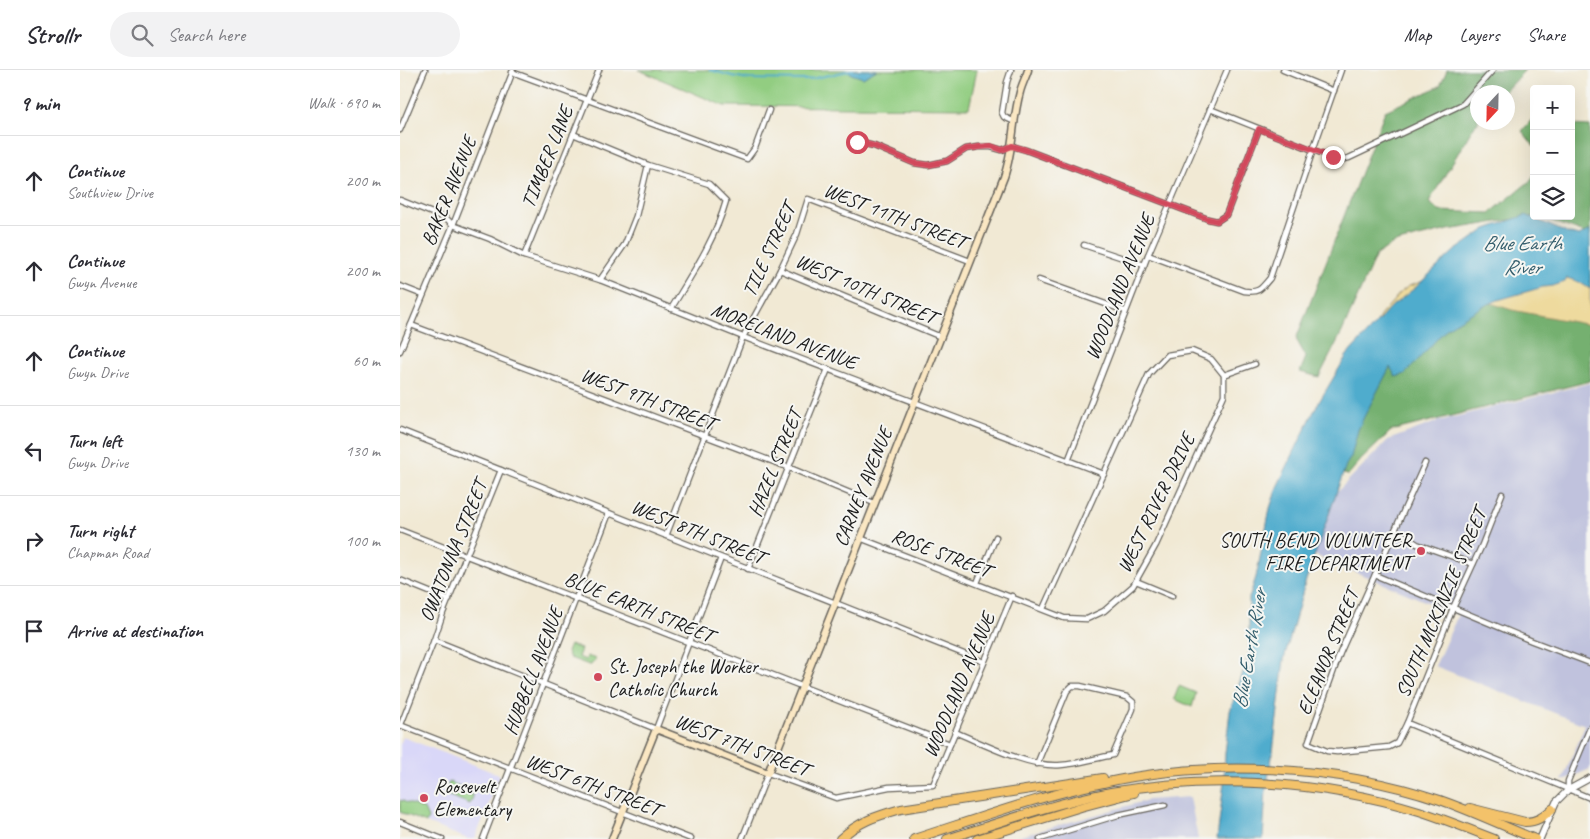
<!DOCTYPE html>
<meta charset="utf-8">
<style>
body{margin:0;font-family:Caveat,sans-serif;background:#f2f2f3;color:#2b2b33}
.controls{position:absolute;right:15px;top:15px;display:grid;overflow:hidden;border-radius:5px;box-shadow:0 5px 20px #0002}
.controls button{width:45px;height:45px;display:grid;place-items:center;padding:0;border:0;border-bottom:1px solid #e1e1e2;background:#fff;color:#2b2b33;font:25px sans-serif}
.compass{position:absolute;left:1070px;top:15px;width:45px;height:45px;border-radius:50%;background:#fff;box-shadow:0 5px 20px #0002;rotate:202deg}
.stop{position:absolute;width:15px;height:15px;margin:-11px;border:4px solid #d1495b;border-radius:50%;background:#fff}
.stop.end{background:#d1495b;border-color:#fff;box-shadow:0 1px 5px #0008}
.list{margin:0;padding:0;list-style:none}
h2{display:flex;justify-content:space-between;align-items:center;height:65px;margin:0;padding:0 20px;font-size:21px}
h2 small{font-size:16px;font-weight:400;color:#7c7c81}
.list li{display:grid;grid-template-columns:32px 1fr auto;gap:15px;align-items:center;box-sizing:border-box;height:90px;padding:0 20px;border-top:1px solid #e1e1e2}
.list b{display:block;font-size:19px;white-space:nowrap}
.list p{margin:0;font-size:16px;white-space:nowrap;color:#7c7c81}
.list em{font-size:16px;font-style:normal;color:#7c7c81}
.icon{flex:none;width:28px;height:28px;fill:none;stroke:currentColor;stroke-width:2;stroke-linecap:round;stroke-linejoin:round}
.map{position:relative;flex:none;width:1190px;height:769px;overflow:hidden}
header{display:flex;align-items:center;gap:30px;box-sizing:border-box;height:70px;padding:0 25px;background:#fff;border-bottom:1px solid #e1e1e2}
header strong{font-size:24px}
nav{display:flex;gap:28px;margin-inline-start:auto;font-size:18px}
.search{width:350px;height:45px;background:#f2f2f3;display:flex;align-items:center;gap:12px;box-sizing:border-box;padding:0 18px;border-radius:28px;color:#7c7c81;font-size:19px}
main{display:flex}
aside{flex:1;background:#fff}
.map>svg:first-child{display:block}
</style>
<header>
<strong>Strollr</strong>
<div class="search"><svg class="icon" aria-label="search" viewBox="0 0 24 24"><circle cx="10" cy="10" r="6"/><path d="M15 15l6 6"/></svg>Search here</div>
<nav><a>Map</a><a>Layers</a><a>Share</a></nav>
</header>
<main>
<aside>
<h2>9 min<small>Walk · 690 m</small></h2>
<ul class="list">
<li><svg class="icon" aria-label="ahead" viewBox="0 0 24 24"><path d="M12 20V5M6 11l6-6 6 6"/></svg><div><b>Continue</b><p>Southview Drive</p></div><em>200 m</em></li>
<li><svg class="icon" aria-label="ahead" viewBox="0 0 24 24"><path d="M12 20V5M6 11l6-6 6 6"/></svg><div><b>Continue</b><p>Gwyn Avenue</p></div><em>200 m</em></li>
<li><svg class="icon" aria-label="ahead" viewBox="0 0 24 24"><path d="M12 20V5M6 11l6-6 6 6"/></svg><div><b>Continue</b><p>Gwyn Drive</p></div><em>60 m</em></li>
<li><svg class="icon" aria-label="left" viewBox="0 0 24 24"><path d="M17 20v-9H6M10 6l-5 5 5 5"/></svg><div><b>Turn left</b><p>Gwyn Drive</p></div><em>130 m</em></li>
<li><svg class="icon" aria-label="right" viewBox="0 0 24 24"><path d="M7 20v-9h11M14 6l5 5-5 5"/></svg><div><b>Turn right</b><p>Chapman Road</p></div><em>100 m</em></li>
<li><svg class="icon" aria-label="arrive" viewBox="0 0 24 24"><path d="M6 21V4h12l-3 4 3 4H6"/></svg><div><b>Arrive at destination</b></div></li>
</ul>
</aside>
<div class="map">
<svg width="1190" height="769" viewBox="0 0 1190 769">
<rect width="100%" height="100%" fill="#f6f6f2"/>
<filter id="ink" filterUnits="userSpaceOnUse"><feTurbulence type="fractalNoise" baseFrequency=".02" numOctaves="2"/><feDisplacementMap in="SourceGraphic" scale="10" xChannelSelector="R" yChannelSelector="G"/><feConvolveMatrix kernelMatrix="1 2 1 2 8 2 1 2 1" color-interpolation-filters="sRGB"/></filter>
<filter id="wash" filterUnits="userSpaceOnUse"><feTurbulence type="fractalNoise" baseFrequency=".0096" numOctaves="4" result="noise"/><feDisplacementMap in="SourceGraphic" scale="20" xChannelSelector="R" yChannelSelector="G"/><feGaussianBlur stdDeviation="1.12" result="paint"/><feColorMatrix in="noise" values="0 0 0 0 0 0 0 0 0 0 0 0 0 0 0 0 0 1.4 0 .05"/><feComposite in="paint" operator="in"/></filter>
<g filter="url(#wash)">
<rect width="100%" height="100%" fill="#f1e9d4"/>
<polygon fill="#d9d7f8" points="3,667 100,705 75,769 68,769 0,743 0,675"/>
<g fill="#c0c2dd">
<polygon points="1190,313 1190,699 1162,711 1185,655 1035,596 1058,545 910,483 929,430 988,370 1039,351"/>
<polygon points="790,727 798,769 610,769 748,730"/>
</g>
<g fill="#92cd81" stroke="#57744e">
<polygon points="239,0 577,0 569,38 324,36"/>
<polygon points="170,575 181,579 178,587 186,590 187,586 196,589 191,595 189,595 170,588 167,582"/>
<polygon points="779,616 796,623 792,637 774,629"/>
<polygon points="49,712 70,720 73,727 70,734 44,724"/>
<polygon points="0,730 24,739 28,748 26,753 0,742"/>
</g>
<g fill="#75b06f" stroke="#486646">
<polygon points="1047,0 1125,0 1104,22 1078,22 1078,53 1073,58 1029,132 1039,141 1090,143 1130,111 1134,105 1134,146 1048,160 994,173 976,185 942,262 919,307 900,302 906,287 896,269 985,41 1040,16"/>
<polygon points="1134,47 1134,76 1122,61"/>
<polygon points="1171,55 1190,56 1190,165 1138,146 1171,146"/>
<polygon points="1072,227 1190,255 1190,311 991,361 961,390 948,405 932,402 972,304"/>
</g>
<polygon fill="#eeda9e" stroke="#857b5d" points="1054,201 1190,204 1190,255 1112,240 1072,227 969,270 980,246 1001,222 1009,216"/>
<g fill="#4faccd" stroke="#366474">
<polygon points="449,0 477,0 463,8 451,4"/>
<polygon points="1126,145 1167,163 1179,166 1190,160 1190,219 1179,212 1167,208 1165,212 1153,216 1143,217 1098,230 1082,237 1048,257 1005,304 996,307 990,297 964,347 958,360 951,387 946,395 906,510 884,589 873,682 866,719 863,769 817,769 824,712 825,683 830,641 849,584 849,528 856,507 870,438 877,417 916,337 947,285 992,236 1016,217 1053,182 1086,159"/>
</g>
<g fill="none" stroke-linecap="round" stroke-linejoin="round">
<polyline stroke="#4faccd" stroke-width="2" points="310,0 332,6 349,9 406,10 453,0"/>
</g>
</g>
<g filter="url(#ink)">
<g fill="none" stroke-linecap="round" stroke-linejoin="round">
<g stroke="#67645c" stroke-width="7">
<g id="minor">
<polyline points="611,0 607,12 602,43 604,47 615,52"/>
<polyline points="883,0 934,21"/>
<polyline points="112,2 347,89 355,78 369,40"/>
<polyline points="810,39 913,80 940,90 949,88 1063,34 1093,0"/>
<polyline points="0,60 25,0"/>
<path d="M 173,64 L 248,95 L 309,114 L 326,131 C 315,170 292,204 271,239"/>
<polyline points="457,72 474,76 514,93 528,95 547,91 566,79 579,77 591,77 602,80 612,76 626,80 808,149 817,151 826,145 859,59"/>
<polyline points="0,130 47,149 53,155 90,169 124,186 200,210 343,267 704,404"/>
<polyline points="684,175 744,195"/>
<path d="M 748,185 L 844,221 C 859,223 861,219 870,208 L 913,80 L 941,0"/>
<polyline points="124,186 199,0"/>
<polyline points="380,200 541,267"/>
<polyline points="200,210 225,174 236,146 248,95"/>
<polyline points="639,210 725,241"/>
<polyline points="0,216 23,225"/>
<polyline points="11,255 390,398 474,433"/>
<polyline points="0,281 53,155 113,1"/>
<polyline points="824,305 855,294"/>
<polyline points="0,360 584,592"/>
<polyline points="668,391 748,185 827,0"/>
<polyline points="1025,393 940,583 908,673 927,681 937,682 989,677 997,673 1007,653 1053,538 1082,475 1102,424"/>
<polyline points="0,460 550,674"/>
<polyline points="995,460 1017,474 1073,494"/>
<polyline points="266,466 343,267 380,200 397,164 408,129 570,191"/>
<polyline points="460,468 664,548 687,549 704,541 733,516 756,475 824,325 824,305 811,289 792,281 767,285 749,304 643,539"/>
<polyline points="348,499 428,299"/>
<polyline points="975,505 1132,571 1190,593"/>
<polyline points="0,510 49,530"/>
<polyline points="736,511 772,526"/>
<polyline points="577,513 596,467"/>
<polyline points="34,570 256,659 321,488"/>
<polyline points="1007,653 1190,728"/>
<polyline points="0,655 291,769"/>
<polyline points="0,657 34,570 43,543 101,400"/>
<path d="M 555,662 C 584,674 630,698 661,695 C 678,694 696,688 713,685 L 733,639 L 733,632 L 727,627 L 680,616 L 672,616 L 667,621 L 637,694"/>
<polyline points="1168,720 1168,711 1190,658"/>
<polyline points="0,752 42,769"/>
<polyline points="83,769 209,443"/>
<polyline points="342,769 368,703 436,728 489,717 533,715 612,526"/>
<polyline points="640,769 718,745 765,735"/>
</g>
</g>
<g stroke="#67645c" stroke-width="8">
<polyline id="tertiary" points="1140,769 1156,732 1168,720 1190,708"/>
</g>
<g stroke="#67645c" stroke-width="9">
<path id="secondary" d="M 212,769 L 256,659 L 368,703 L 604,107 C 614,78 612,50 620,22 C 622,14 626,7 628,0"/>
</g>
<g stroke="#67645c" stroke-width="10">
<g id="motorway">
<path d="M 1070,738 L 1125,752 C 1137,752 1143,747 1152,739"/>
<path d="M 440,769 C 459,751 477,746 501,739 L 703,708"/>
<path d="M 514,769 C 576,749 639,726 703,713 C 810,689 935,695 1040,730 C 1072,741 1103,756 1135,769"/>
<path d="M 547,769 C 601,752 655,733 711,722 C 812,704 921,711 1019,741 C 1044,749 1069,759 1094,769"/>
<polyline points="577,769 681,737 734,723"/>
</g>
</g>
<use href="#minor" stroke="#fff" stroke-width="4.5"/>
<use href="#tertiary" stroke="#fff" stroke-width="5.5"/>
<use href="#secondary" stroke="#fae7c3" stroke-width="6"/>
<use href="#motorway" stroke="#f3c26a" stroke-width="8"/>
</g>
</g>
<g fill="none" stroke-linecap="round" stroke-linejoin="round" filter="url(#ink)">
<polyline stroke="#d1495b" stroke-width="6" points="457,72 474,76 514,93 528,95 547,91 566,79 579,77 591,76 602,80 612,76 626,80 808,149 817,151 826,145 859,59 933,87"/>
</g>
<g fill="#d1495b" stroke="#f6f6f2" stroke-width="2">
<circle cx="1021" cy="481" r="5"/>
<circle cx="198" cy="607" r="5"/>
<circle cx="24" cy="728" r="5"/>
</g>
<g text-anchor="middle" dominant-baseline="central" stroke-width="4" stroke-linejoin="round" paint-order="stroke">
<g font-size="20" fill="#1c1c1c" stroke="#f6f6f2">
<text transform="translate(147 87) rotate(-68)">TIMBER LANE</text>
<text transform="translate(49 121) rotate(-68)">BAKER AVENUE</text>
<text transform="translate(495 146) rotate(21)">WEST 11TH STREET</text>
<text transform="translate(369 180) rotate(-65)">TILE STREET</text>
<text transform="translate(720 217) rotate(-68)">WOODLAND AVENUE</text>
<text transform="translate(466 219) rotate(23)">WEST 10TH STREET</text>
<text transform="translate(384 266) rotate(21)">MORELAND AVENUE</text>
<text transform="translate(248 329) rotate(21)">WEST 9TH STREET</text>
<text transform="translate(375 393) rotate(-68)">HAZEL STREET</text>
<text transform="translate(463 417) rotate(-68)">CARNEY AVENUE</text>
<text transform="translate(756 433) rotate(-64)">WEST RIVER DRIVE</text>
<text transform="translate(298 462) rotate(22)">WEST 8TH STREET</text>
<text transform="translate(53 481) rotate(-68)">OWATONNA STREET</text>
<text transform="translate(541 483) rotate(21)">ROSE STREET</text>
<text transform="translate(1041 533) rotate(-67)">SOUTH MCKINZIE STREET</text>
<text transform="translate(239 537) rotate(22)">BLUE EARTH STREET</text>
<text transform="translate(928 582) rotate(-68)">ELEANOR STREET</text>
<text transform="translate(133 601) rotate(-69)">HUBBELL AVENUE</text>
<text transform="translate(559 615) rotate(-67)">WOODLAND AVENUE</text>
<text transform="translate(342 675) rotate(21)">WEST 7TH STREET</text>
<text transform="translate(193 715) rotate(21)">WEST 6TH STREET</text>
</g>
<g font-size="20" fill="#1c1c1c" stroke="#f6f6f2" text-anchor="start">
<text x="1011" y="470" text-anchor="end">SOUTH BEND VOLUNTEER<tspan x="1011" dy="23">FIRE DEPARTMENT</tspan></text>
<text x="208" y="596">St. Joseph the Worker<tspan x="208" dy="23">Catholic Church</tspan></text>
<text x="34" y="716">Roosevelt<tspan x="34" dy="23">Elementary</tspan></text>
</g>
<g font-size="21" font-style="italic" fill="#335d6c" stroke="#f6f6f2">
<text x="1122" y="173">Blue Earth<tspan x="1122" dy="24">River</tspan></text>
<text transform="translate(849 579) rotate(-80)">Blue Earth River</text>
</g>
</g>
</svg>
<div class="controls">
<button>+</button>
<button>−</button>
<button><svg class="icon" aria-label="layers" viewBox="0 0 24 24"><path d="M12 4l9 5-9 5-9-5zM3 14l9 5 9-5"/></svg></button>
</div>
<svg class="compass" viewBox="-18 -18 36 36"><path d="M0-13l5 13h-10z" fill="#e53935"/><path d="M0 13l5-13h-10z" fill="#7c7c81"/></svg>
<div class="stop" style="left:457px;top:72px"></div>
<div class="stop end" style="left:933px;top:87px"></div>
</div>
</main>
